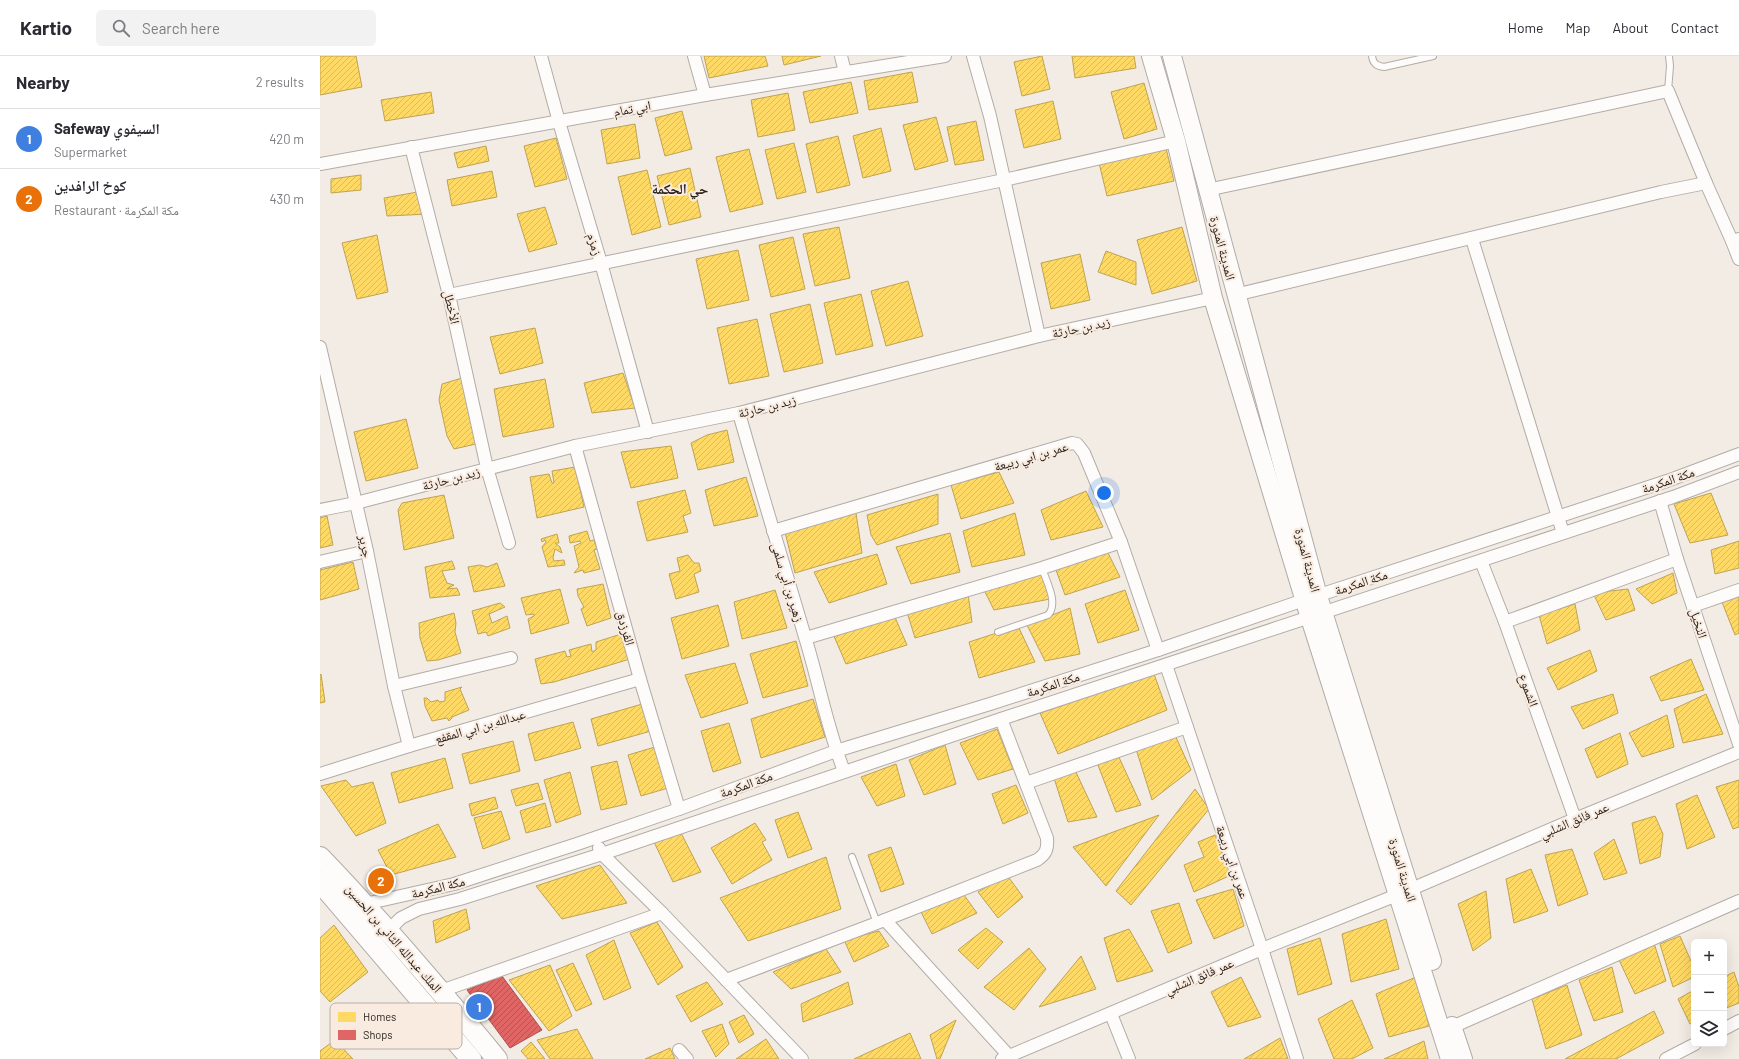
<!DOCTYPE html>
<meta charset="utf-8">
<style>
body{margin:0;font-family:Barlow,"Noto Naskh Arabic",sans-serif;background:#f2f2f3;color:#2b2b33}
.controls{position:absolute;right:12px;bottom:12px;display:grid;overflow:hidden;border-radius:6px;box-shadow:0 4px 16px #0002}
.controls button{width:36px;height:36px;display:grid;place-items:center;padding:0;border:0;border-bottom:1px solid #e1e1e2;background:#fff;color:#2b2b33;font:20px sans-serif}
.you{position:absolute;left:784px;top:437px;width:14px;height:14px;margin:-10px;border:3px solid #fff;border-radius:50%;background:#1a73e8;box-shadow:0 0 0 6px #1a73e833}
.badge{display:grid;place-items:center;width:26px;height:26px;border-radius:50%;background:#2563eb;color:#fff;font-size:13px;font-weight:700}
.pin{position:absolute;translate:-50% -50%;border:2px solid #fff;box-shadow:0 1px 4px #0006}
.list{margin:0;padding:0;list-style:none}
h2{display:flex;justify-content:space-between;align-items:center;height:52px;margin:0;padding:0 16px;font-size:17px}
h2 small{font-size:13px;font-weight:400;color:#7c7c81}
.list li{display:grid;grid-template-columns:26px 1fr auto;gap:12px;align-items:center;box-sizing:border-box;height:60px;padding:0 16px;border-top:1px solid #e1e1e2}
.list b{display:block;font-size:15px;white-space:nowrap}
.list p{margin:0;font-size:13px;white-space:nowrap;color:#7c7c81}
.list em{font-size:13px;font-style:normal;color:#7c7c81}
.icon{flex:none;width:22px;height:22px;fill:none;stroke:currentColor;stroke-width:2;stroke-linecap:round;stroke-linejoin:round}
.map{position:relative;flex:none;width:1419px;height:1003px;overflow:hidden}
header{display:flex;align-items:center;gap:24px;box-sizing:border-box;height:56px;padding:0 20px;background:#fff;border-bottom:1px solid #e1e1e2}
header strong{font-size:19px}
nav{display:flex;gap:22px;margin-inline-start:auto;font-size:14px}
.search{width:280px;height:36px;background:#f2f2f3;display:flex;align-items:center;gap:10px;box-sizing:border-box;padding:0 14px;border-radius:6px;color:#7c7c81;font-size:15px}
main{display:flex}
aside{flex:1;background:#fff}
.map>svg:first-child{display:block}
</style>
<header>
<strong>Kartio</strong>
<div class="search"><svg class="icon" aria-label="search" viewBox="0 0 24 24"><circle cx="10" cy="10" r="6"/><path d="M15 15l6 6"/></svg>Search here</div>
<nav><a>Home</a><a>Map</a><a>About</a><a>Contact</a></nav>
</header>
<main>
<aside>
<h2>Nearby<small>2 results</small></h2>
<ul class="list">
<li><span class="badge" style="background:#3f7fe0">1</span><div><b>Safeway السيفوي</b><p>Supermarket</p></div><em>420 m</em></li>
<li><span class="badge" style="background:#e8710a">2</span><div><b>كوخ الرافدين</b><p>Restaurant · مكة المكرمة</p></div><em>430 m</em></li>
</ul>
</aside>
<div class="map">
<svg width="1419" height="1003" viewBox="0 0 1419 1003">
<defs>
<pattern id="homes-hatch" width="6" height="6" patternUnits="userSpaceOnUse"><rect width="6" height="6" fill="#ffd966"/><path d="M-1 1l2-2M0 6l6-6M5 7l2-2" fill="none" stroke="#dbba58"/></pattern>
<pattern id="shops-hatch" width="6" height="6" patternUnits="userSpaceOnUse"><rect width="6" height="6" fill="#e06666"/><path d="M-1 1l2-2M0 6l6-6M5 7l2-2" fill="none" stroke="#b65454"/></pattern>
</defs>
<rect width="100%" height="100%" fill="#f3ece5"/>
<g fill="url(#homes-hatch)" stroke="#bfa351">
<polygon points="0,0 36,0 42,31 0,39"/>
<polygon points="384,0 445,0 448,10 389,22"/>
<polygon points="462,0 501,0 464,9"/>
<polygon points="722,0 730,33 702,40 694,6"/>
<polygon points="752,0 814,0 816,12 755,22"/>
<polygon points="592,16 598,46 549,54 544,25"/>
<polygon points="531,26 538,57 490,67 483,36"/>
<polygon points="824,27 837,73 804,83 791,36"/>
<polygon points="111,36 114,57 65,65 61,44"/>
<polygon points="468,37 475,74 438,81 431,44"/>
<polygon points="733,45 741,83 704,92 695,54"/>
<polygon points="362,55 372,93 345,100 335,62"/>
<polygon points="616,61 628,105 595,114 583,69"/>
<polygon points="656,65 664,104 635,109 627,71"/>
<polygon points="315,68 320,102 287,108 281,74"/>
<polygon points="561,72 571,115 543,122 533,80"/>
<polygon points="518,80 530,129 497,137 486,88"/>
<polygon points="236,82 247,123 215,131 204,90"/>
<polygon points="474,87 486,136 457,143 445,94"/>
<polygon points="166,90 169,105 138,112 134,97"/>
<polygon points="846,92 854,125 787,140 779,107"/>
<polygon points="429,93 443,148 410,156 396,101"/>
<polygon points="370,112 381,161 349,169 337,120"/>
<polygon points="327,114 341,171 312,179 298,121"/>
<polygon points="172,115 177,141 132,150 127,124"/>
<polygon points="41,119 41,134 11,137 11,123"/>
<polygon points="103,135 109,158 67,160 64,142"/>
<polygon points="225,151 237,188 209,196 197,158"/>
<polygon points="519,171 530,222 495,230 483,178"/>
<polygon points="862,171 877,225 832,238 817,184"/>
<polygon points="57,179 68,236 37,243 22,187"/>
<polygon points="473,181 485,233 451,241 439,189"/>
<polygon points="418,194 429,244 387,253 376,203"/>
<polygon points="786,195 816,206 816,229 778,216"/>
<polygon points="760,198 770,244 731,253 721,207"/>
<polygon points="588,225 603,280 566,290 551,235"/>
<polygon points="541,238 553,290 516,299 504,247"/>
<polygon points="490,248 503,307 464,316 450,258"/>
<polygon points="437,263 449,320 409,328 397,272"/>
<polygon points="215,272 223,307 180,318 170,281"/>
<polygon points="303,317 315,352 272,357 264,327"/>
<polygon points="142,322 156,388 134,393 127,380 119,344 122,328"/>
<polygon points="225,323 234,371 183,381 174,333"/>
<polygon points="86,363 98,412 46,425 34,376"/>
<polygon points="407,374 414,406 378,414 371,387 387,379"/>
<polygon points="351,390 358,422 311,432 301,396"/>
<polygon points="255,411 264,451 217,462 210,421 229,418 232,427 234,427 232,415"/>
<polygon points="679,416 694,447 641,463 631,429"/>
<polygon points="426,421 438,460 394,470 385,434"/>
<polygon points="365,434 371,457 363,460 368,476 327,485 317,446"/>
<polygon points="766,435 783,471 731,484 721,454"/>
<polygon points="1391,437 1408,479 1370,487 1354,448"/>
<polygon points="618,438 618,468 557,489 551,479 547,459"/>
<polygon points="124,439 134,482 84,494 78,454 82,447"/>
<polygon points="536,457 542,497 475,517 465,476"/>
<polygon points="695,457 705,499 652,511 643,475"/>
<polygon points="7,460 13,489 0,492 0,462"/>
<polygon points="267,475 270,485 274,484 277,493 274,494 280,513 264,517 263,514 254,517 259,511 254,490 261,487 260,485 250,487 249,480"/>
<polygon points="630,477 640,516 591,528 576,491"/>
<polygon points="237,478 239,487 235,487 240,491 242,497 235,493 233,502 234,505 244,504 245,509 228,511 222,491 226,486 225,484 222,486 221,483"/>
<polygon points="1419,485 1419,512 1395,518 1391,494"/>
<polygon points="787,495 800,521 745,539 736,514"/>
<polygon points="557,498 567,528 509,547 494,516"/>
<polygon points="368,499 374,507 379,507 381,515 374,518 379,536 356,543 349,518 360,515 357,502"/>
<polygon points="132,505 135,513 122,515 127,527 134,529 127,533 137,532 140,539 110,542 105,511"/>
<polygon points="33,506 39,533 0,544 0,514"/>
<polygon points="177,507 185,530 154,536 148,511 160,509 167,511"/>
<polygon points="721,516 730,543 674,554 664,534"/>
<polygon points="1353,517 1357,537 1332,548 1316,533"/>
<polygon points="283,528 291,562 267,570 261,553 264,551 258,540 257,533"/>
<polygon points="240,533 249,567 211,578 208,563 214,560 214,558 206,559 201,542"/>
<polygon points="1308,533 1315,554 1286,564 1273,537"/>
<polygon points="455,534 467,572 422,583 414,546"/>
<polygon points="805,534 819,574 778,587 765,548"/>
<polygon points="648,538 652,566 595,582 587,556"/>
<polygon points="1419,540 1419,577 1415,579 1402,546"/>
<polygon points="180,547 185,551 169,558 172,567 187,560 190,572 168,580 166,576 158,578 152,555"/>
<polygon points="1255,548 1260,574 1227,588 1219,559"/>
<polygon points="398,549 409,590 362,603 351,562"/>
<polygon points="750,552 760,598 725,605 707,569"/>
<polygon points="134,557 136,567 135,576 141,597 118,604 107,605 100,582 99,567"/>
<polygon points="574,559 587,589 526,608 513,578"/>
<polygon points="698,570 715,606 659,622 649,586"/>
<polygon points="301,578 310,603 234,626 221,628 215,603 245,595 247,601 251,600 249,594 271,588 272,596 276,594 276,586"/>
<polygon points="476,585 488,630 443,642 430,598"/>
<polygon points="1270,594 1277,615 1238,634 1227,612"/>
<polygon points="1371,603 1384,634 1341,645 1330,621"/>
<polygon points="415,607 428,647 381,662 365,619"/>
<polygon points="1,618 5,646 0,647 0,619"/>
<polygon points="834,618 847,654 738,698 720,657"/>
<polygon points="142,631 140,633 149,654 132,661 132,662 129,665 127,662 112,665 105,650 104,642 107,642 111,646 118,644 119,646 125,645 125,636"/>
<polygon points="1293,638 1298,657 1263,673 1251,651"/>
<polygon points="1386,638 1403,678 1363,687 1354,653"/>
<polygon points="493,643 505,681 441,702 431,663"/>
<polygon points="322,648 331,675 278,690 271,663"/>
<polygon points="1347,659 1354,691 1322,701 1309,677"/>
<polygon points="253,666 261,692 215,705 208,678"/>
<polygon points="409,667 421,707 393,716 381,675"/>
<polygon points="677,673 693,713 658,724 640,687"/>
<polygon points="854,677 871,714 832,744 816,693"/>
<polygon points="1300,677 1308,708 1277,722 1265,693"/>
<polygon points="193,685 200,715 150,728 142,698"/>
<polygon points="625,689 636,728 604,739 589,704"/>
<polygon points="335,691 348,732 321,740 308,699"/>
<polygon points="797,697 821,749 796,756 776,704"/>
<polygon points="125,702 133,732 79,747 71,717"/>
<polygon points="297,705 307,748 281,754 271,711"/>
<polygon points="576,708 585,740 557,750 541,721"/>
<polygon points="754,712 777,761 748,766 734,722"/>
<polygon points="250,716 261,758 236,767 224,724"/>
<polygon points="26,724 32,731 53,726 66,767 36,780 1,730"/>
<polygon points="1419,724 1419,771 1413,773 1396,731"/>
<polygon points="218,727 223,743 196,750 191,734"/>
<polygon points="696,729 708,757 683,768 672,738"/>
<polygon points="875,733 889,753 811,849 796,835"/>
<polygon points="1377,739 1395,781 1367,793 1356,748"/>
<polygon points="175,741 178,752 152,760 149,748"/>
<polygon points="225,747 231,770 206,777 200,755"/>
<polygon points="181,755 190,783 163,793 154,762"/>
<polygon points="478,756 492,793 468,802 455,764"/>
<polygon points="839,759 786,830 753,791"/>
<polygon points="1335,760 1343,778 1340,801 1320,808 1312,767"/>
<polygon points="435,767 446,784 442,786 452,804 412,828 391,792"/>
<polygon points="118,768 136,801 71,819 58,794"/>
<polygon points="361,777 381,816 353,826 334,786"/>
<polygon points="895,779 911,819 874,836 864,809 884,801 878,786"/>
<polygon points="1294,783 1307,817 1284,824 1274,797"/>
<polygon points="571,791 584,828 561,836 548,799"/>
<polygon points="1252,793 1268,838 1238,850 1225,799"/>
<polygon points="506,801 521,853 428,885 400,842"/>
<polygon points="280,809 307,847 242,863 216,830"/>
<polygon points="1211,813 1228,855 1194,867 1186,823"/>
<polygon points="687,819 703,841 678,862 658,836"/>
<polygon points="913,833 924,870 894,883 876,844"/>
<polygon points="1166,835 1171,882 1153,895 1138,848"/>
<polygon points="644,839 657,857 612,878 601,856"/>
<polygon points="859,847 872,887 848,897 831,855"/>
<polygon points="146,853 150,873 116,887 113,865"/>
<polygon points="1066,863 1079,913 1031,926 1022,878"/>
<polygon points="337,866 363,911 338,929 310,877"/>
<polygon points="14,869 48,916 10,946 0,935 0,882"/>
<polygon points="666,872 683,886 658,913 638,894"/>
<polygon points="809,873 833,915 797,926 784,882"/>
<polygon points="559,875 569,890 534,906 524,884"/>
<polygon points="1360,880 1374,912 1374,921 1353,931 1340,888"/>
<polygon points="1000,882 1012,928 978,939 967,893"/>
<polygon points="294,884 311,932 284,944 266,899"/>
<polygon points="1334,887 1346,925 1315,938 1299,904"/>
<polygon points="709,892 726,913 694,954 664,931"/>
<polygon points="506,893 521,916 471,933 453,916"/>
<polygon points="761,900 776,933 719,951"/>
<polygon points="253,907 272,948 256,955 236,914"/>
<polygon points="230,909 252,960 229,975 189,924"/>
<polygon points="1292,911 1303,956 1274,965 1259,924"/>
<polygon points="1414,916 1419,931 1419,947 1404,953 1404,921"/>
<polygon points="921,921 941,961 908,971 891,936"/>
<polygon points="1096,921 1109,970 1069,981 1056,938"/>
<polygon points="387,926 403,948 371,966 356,940"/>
<polygon points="528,926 533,948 483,966 481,948"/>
<polygon points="1247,929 1262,979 1226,993 1212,943"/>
<polygon points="1374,934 1374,966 1370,968 1358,943"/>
<polygon points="1032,944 1053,992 1032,1003 1014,1003 998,963"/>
<polygon points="1334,955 1344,977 1296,1003 1245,1003"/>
<polygon points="424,959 434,978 419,987 409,966"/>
<polygon points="636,964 620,1003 617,1003 610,979"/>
<polygon points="402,968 409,988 396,1001 382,975"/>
<polygon points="257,973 273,1003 230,1003 217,984"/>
<polygon points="590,977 601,1003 534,1003"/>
<polygon points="960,982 968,1003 924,1003"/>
<polygon points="446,983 459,1003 416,1003"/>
<polygon points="15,984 33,1003 0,1003 0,995"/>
<polygon points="1104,985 1108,1003 1064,1003"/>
<polygon points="211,986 225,1003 208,1003 201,995"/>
<polygon points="350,992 355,1003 325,1003"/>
</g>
<polygon fill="url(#shops-hatch)" stroke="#a95251" points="182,920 222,974 190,992 147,934"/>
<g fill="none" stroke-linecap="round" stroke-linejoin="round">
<g stroke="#b2aca7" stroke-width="8">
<g id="lane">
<path d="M 1052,0 C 1053,8 1057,10 1064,11 L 1113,0"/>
<polyline points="1348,35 1350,10 1349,0"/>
<path d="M 678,576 L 728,559 C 739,547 726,525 722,512"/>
<polyline points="532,801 557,867"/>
</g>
</g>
<g stroke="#b2aca7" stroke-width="14">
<g id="street">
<polyline points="221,0 239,66 281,207 328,376"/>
<polyline points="374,0 385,39"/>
<polyline points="521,0 525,16"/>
<polyline points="653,0 670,60 719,280"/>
<polyline points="91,91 129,239 167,412 189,487"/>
<polyline points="0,108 385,39 625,0"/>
<polyline points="887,134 1348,35 1386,127"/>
<polyline points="1152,183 1243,477"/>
<polyline points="1419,183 1412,185 1419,203"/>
<polyline points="129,239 684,124 856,85"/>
<polyline points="915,239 1341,136 1386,127 1412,185"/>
<polyline points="0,291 47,495 74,630 89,690"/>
<path d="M 419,357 C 440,432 463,506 485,581 C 499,626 507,672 524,715"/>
<polyline points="255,390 320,623 359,753"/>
<polyline points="1340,445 1357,503 1419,688"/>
<polyline points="0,454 36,447 255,390 419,357 719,280 893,242"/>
<polyline points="453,475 752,387 757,388 764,397 801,486 838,594"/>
<polyline points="1161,505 1185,566 1255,763"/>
<polyline points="0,506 47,495"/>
<polyline points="1373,550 1419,534"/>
<polyline points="1185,566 1357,503"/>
<polyline points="486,582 722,512 801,486"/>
<polyline points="846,609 942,893 977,1003"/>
<polyline points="74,630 191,602"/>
<polyline points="0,718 89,690 320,623"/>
<polyline points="706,727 867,671"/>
<polyline points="279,792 282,798 342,857 482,1003"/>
<polyline points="1089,834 1255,763 1419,696"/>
<polyline points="45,848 134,828 260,787 359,753 516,695 670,648 838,594 984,544 1347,425 1419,398"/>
<polyline points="565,864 689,1000"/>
<polyline points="67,876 81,862 99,853 140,843 282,798 681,663 1353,441 1419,416"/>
<path d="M 406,924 L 557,867 L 717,804 C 726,798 728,793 727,782 L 681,663"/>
<polyline points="121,935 342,857"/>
<polyline points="791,958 809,1003"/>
<polyline points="1132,971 1419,845"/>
<polyline points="1404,973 1419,965"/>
<polyline points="359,994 367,1003"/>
<polyline points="682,1003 942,893 1077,839"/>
<polyline points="1346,1003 1375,988"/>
</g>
</g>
<g stroke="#b2aca7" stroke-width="20">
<g id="secondary">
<polyline points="831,0 856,85 893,242 990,562 1130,1003"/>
<polyline points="852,0 998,540 1112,905"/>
<polyline points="1132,970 1143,1003"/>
</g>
</g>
<g stroke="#b2aca7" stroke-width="22">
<g id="primary">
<path d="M 0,801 C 62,865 120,934 177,1003"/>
<polyline points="0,826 151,1003"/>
</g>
</g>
<use href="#lane" stroke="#fdfcfb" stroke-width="6"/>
<use href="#street" stroke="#fdfcfb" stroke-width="12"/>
<use href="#secondary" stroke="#fdfcfb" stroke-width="18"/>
<use href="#primary" stroke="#fdfcfb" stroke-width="20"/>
</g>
<g text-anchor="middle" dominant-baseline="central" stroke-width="4" stroke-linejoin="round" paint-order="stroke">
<g font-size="13" fill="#292420" stroke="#f9ebdf">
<text transform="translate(312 52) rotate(-11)">ابي تمام</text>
<text transform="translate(275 188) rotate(73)">زمزم</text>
<text transform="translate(903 192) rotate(75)">المدينة المنورة</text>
<text transform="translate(132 251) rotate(77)">الأخطل</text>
<text transform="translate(761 271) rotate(-12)">زيد بن حارثة</text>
<text transform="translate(447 350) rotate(-14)">زيد بن حارثة</text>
<text transform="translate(711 400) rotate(-16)">عمر بن ابي ربيعة</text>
<text transform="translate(131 422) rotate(-15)">زيد بن حارثة</text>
<text transform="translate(1348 424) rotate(-19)">مكة المكرمة</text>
<text transform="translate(46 490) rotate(78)">جرير</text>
<text transform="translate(988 504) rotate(75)">المدينة المنورة</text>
<text transform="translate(468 526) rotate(73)">زهير بن أبي سلمى</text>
<text transform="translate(1041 526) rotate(-18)">مكة المكرمة</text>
<text transform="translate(1379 567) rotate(72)">النخيل</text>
<text transform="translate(306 572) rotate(74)">الفرزدق</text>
<text transform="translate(733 628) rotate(-18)">مكة المكرمة</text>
<text transform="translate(1209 634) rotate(70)">الشموع</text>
<text transform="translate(160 670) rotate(-16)">عبدالله بن ابي المقفع</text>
<text transform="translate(426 728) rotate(-20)">مكة المكرمة</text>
<text transform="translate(1254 764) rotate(-23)">عمر فائق الشلبي</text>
<text transform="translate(913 806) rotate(71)">عمر بن ابي ربيعة</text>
<text transform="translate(1083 814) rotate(73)">المدينة المنورة</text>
<text transform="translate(118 831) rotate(-14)">مكة المكرمة</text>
<text transform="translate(74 882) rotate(49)">الملك عبدالله الثاني بن الحسين</text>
<text transform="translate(879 920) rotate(-23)">عمر فائق الشلبي</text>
</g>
<g font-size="14" font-weight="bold" fill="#292420" stroke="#f9ebdf">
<text x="360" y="132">حي الحكمة</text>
</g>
</g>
<rect x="10" y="947" width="132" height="46" rx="6" fill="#f9ebdf" stroke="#bbafa6" stroke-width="1"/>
<rect x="18" y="956" width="18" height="10" fill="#ffd966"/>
<rect x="18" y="974" width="18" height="10" fill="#e06666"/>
<g font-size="11" fill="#292420">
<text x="43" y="965">Homes</text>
<text x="43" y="983">Shops</text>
</g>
</svg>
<div class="controls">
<button>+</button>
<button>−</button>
<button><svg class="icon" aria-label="layers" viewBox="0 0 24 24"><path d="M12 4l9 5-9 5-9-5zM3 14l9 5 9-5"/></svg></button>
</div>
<div class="you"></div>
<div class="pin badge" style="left:159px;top:951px;background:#3f7fe0">1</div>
<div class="pin badge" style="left:61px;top:825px;background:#e8710a">2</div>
</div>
</main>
